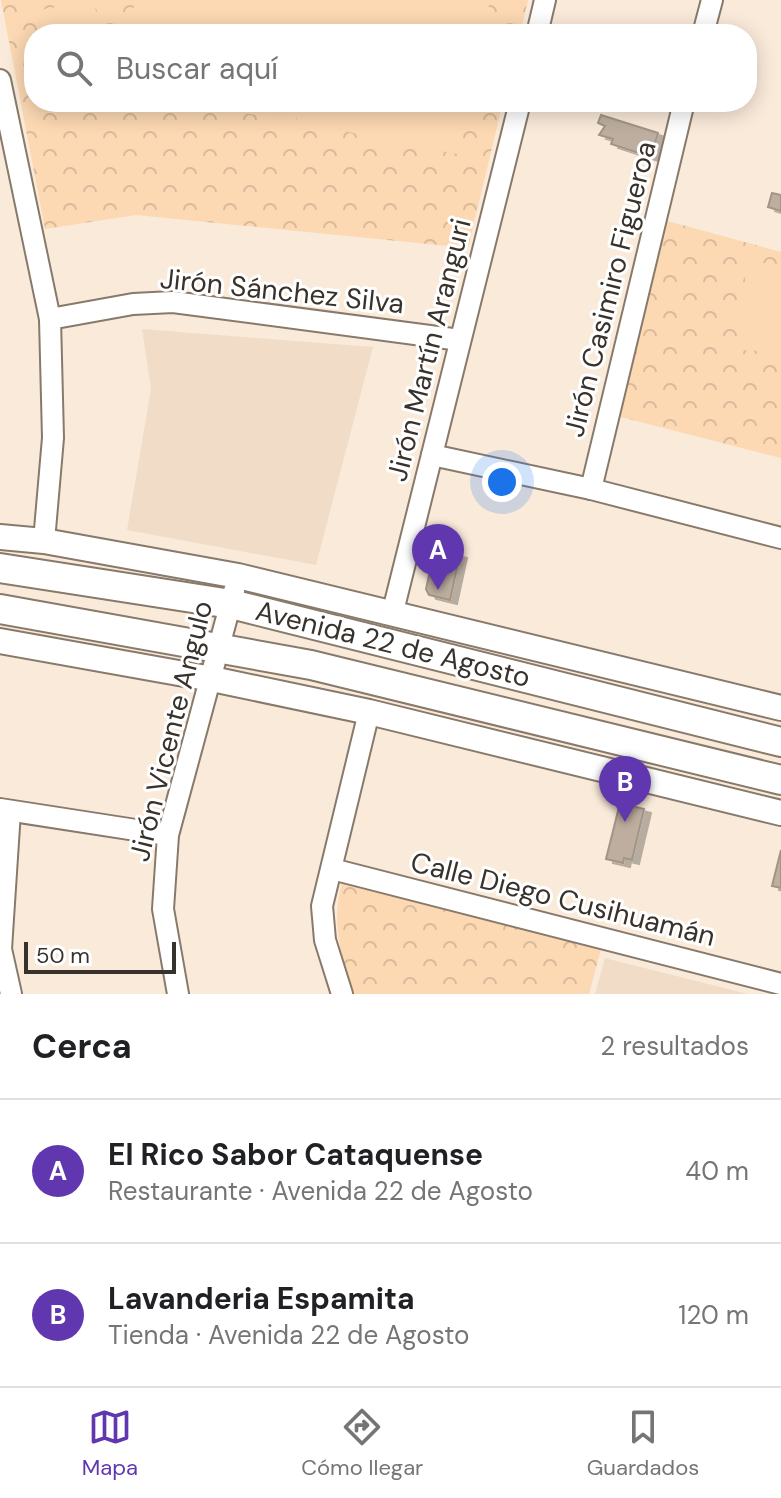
<!DOCTYPE html>
<html lang="es">
<meta charset="utf-8">
<style>
body{margin:0;font-family:"DM Sans",sans-serif;background:#f2f2f2;color:#202124}
.scale{position:absolute;left:24px;bottom:20px;width:152px;box-sizing:border-box;padding-left:8px;border:4px solid #38322c;border-top:0;font-size:22px;line-height:28px;white-space:nowrap;color:#38322c;-webkit-text-stroke:6px #fff;paint-order:stroke}
.you{position:absolute;left:502px;top:482px;width:28px;height:28px;margin:-20px;border:6px solid #fff;border-radius:50%;background:#1a73e8;box-shadow:0 0 0 12px #1a73e833}
.badge{display:grid;place-items:center;width:52px;height:52px;border-radius:50%;background:#6137af;color:#fff;font-size:26px;font-weight:700}
.pin{position:absolute;translate:-50% -66px;filter:drop-shadow(0 2px 4px #0008)}
.pin::after{content:'';position:absolute;top:42px;width:28px;height:24px;background:inherit;clip-path:polygon(0 0,100% 0,50% 100%)}
.list{margin:0;padding:0;list-style:none}
h2{display:flex;justify-content:space-between;align-items:center;height:104px;margin:0;padding:0 32px;font-size:34px}
h2 small{font-size:26px;font-weight:400;color:#757577}
.list li{display:grid;grid-template-columns:52px 1fr auto;gap:24px;align-items:center;box-sizing:border-box;height:144px;padding:0 32px;border-top:2px solid #e0e0e0}
.list b{display:block;font-size:30px;white-space:nowrap}
.list p{margin:0;font-size:26px;white-space:nowrap;color:#757577}
.list em{font-size:26px;font-style:normal;color:#757577}
.icon{flex:none;width:44px;height:44px;fill:none;stroke:currentColor;stroke-width:2;stroke-linecap:round;stroke-linejoin:round}
.map{position:relative;flex:none;width:781px;height:994px;overflow:hidden}
.search{position:absolute;background:#fff;box-shadow:0 4px 20px #0003;left:24px;right:24px;top:24px;height:88px;display:flex;align-items:center;gap:20px;box-sizing:border-box;padding:0 28px;border-radius:32px;color:#757577;font-size:30px}
.sheet{height:392px;background:#fff}
nav{display:flex;justify-content:space-around;align-items:center;box-sizing:border-box;height:112px;border-top:2px solid #e0e0e0;background:#fff;font-size:22px;color:#757577}
nav a{display:grid;justify-items:center;gap:4px}
nav .on{color:#6137af}
.map>svg:first-child{display:block}
</style>
<div class="map">
<svg width="781" height="994" viewBox="0 0 781 994">
<defs>
<pattern id="park-crowns" width="20" height="18" patternUnits="userSpaceOnUse" patternTransform="scale(2)"><rect width="20" height="18" fill="#fcd8b3"/><path d="M2 6a3 3 0 1 1 6 0M12 15a3 3 0 1 1 6 0" fill="none" stroke="#d9ba9a"/></pattern>
<filter id="shadow"><feDropShadow dx="7" dy="4" stdDeviation="0" flood-color="#0004"/></filter>
</defs>
<rect width="100%" height="100%" fill="#faeada"/>
<g fill="#f1ddc7">
<polygon points="142,329 373,347 316,565 127,530 151,389"/>
<polygon points="605,958 748,994 595,994"/>
</g>
<g fill="url(#park-crowns)">
<polygon points="1,0 528,0 520,34 34,34 34,102 503,102 468,248 136,215 45,229"/>
<polygon points="664,220 781,252 781,458 617,416"/>
<path d="M 342,881 L 601,949 L 589,994 L 354,994 C 340,951 331,926 342,881 Z"/>
</g>
<g fill="#fcd8b3">
<polygon points="94,0 100,34 44,34 40,10"/>
<polygon points="135,0 318,0 312,34 129,34"/>
<polygon points="325,0 490,0 483,34 318,34"/>
<polygon points="183,102 299,102 296,122"/>
<polygon points="304,102 468,102 457,154 299,122"/>
<polygon points="746,262 781,264 781,352 741,350"/>
</g>
<g fill="#bdae9f" stroke="#a39586" stroke-width="2" filter="url(#shadow)">
<polygon points="601,115 658,133 651,157 611,144 613,139 599,135 605,126 598,123"/>
<polygon points="772,193 781,195 781,211 768,207"/>
<polygon points="435,548 460,554 450,600 429,595 426,589"/>
<polygon points="620,803 644,809 632,860 624,858 623,863 606,859"/>
<polygon points="781,850 781,888 772,886"/>
</g>
<g fill="none" stroke-linecap="round" stroke-linejoin="round">
<g stroke="#887a6b" stroke-width="24">
<g id="minor">
<polyline points="537,34 545,0"/>
<polyline points="703,34 712,0"/>
<polyline points="0,80 50,319 53,438 44,541"/>
<polyline points="50,319 133,304 173,302 460,340"/>
<polyline points="432,455 591,489 781,538"/>
<polyline points="591,489 684,102"/>
<polyline points="393,611 520,102"/>
<polyline points="0,809 168,835"/>
<polyline points="10,811 1,949 11,994"/>
<polyline points="332,869 781,984"/>
<polyline points="178,994 163,909 168,835 234,591"/>
<polyline points="342,994 325,940 322,906 369,712"/>
</g>
</g>
<g stroke="#887a6b" stroke-width="28">
<g id="tertiary">
<polyline points="0,537 44,541 238,576 781,708"/>
<polyline points="0,641 212,679 369,712 781,813"/>
</g>
</g>
<g stroke="#887a6b" stroke-width="32">
<g id="secondary">
<polyline points="0,568 231,604 781,742"/>
<polyline points="0,609 311,665 781,780"/>
</g>
</g>
<use href="#minor" stroke="#fff" stroke-width="20"/>
<use href="#tertiary" stroke="#fff" stroke-width="24"/>
<use href="#secondary" stroke="#fff" stroke-width="28"/>
</g>
<g text-anchor="middle" dominant-baseline="central" stroke-width="6" stroke-linejoin="round" paint-order="stroke">
<g font-size="28" fill="#38322c" stroke="#fff">
<text transform="translate(610 289) rotate(-76)">Jirón Casimiro Figueroa</text>
<text transform="translate(282 291) rotate(6)">Jirón Sánchez Silva</text>
<text transform="translate(429 350) rotate(-76)">Jirón Martín Aranguri</text>
<text transform="translate(393 644) rotate(14)">Avenida 22 de Agosto</text>
<text transform="translate(171 731) rotate(-76)">Jirón Vicente Angulo</text>
<text transform="translate(563 899) rotate(14)">Calle Diego Cusihuamán</text>
</g>
</g>
</svg>
<div class="scale">50 m</div>
<div class="you"></div>
<div class="pin badge" style="left:438px;top:590px">A</div>
<div class="pin badge" style="left:625px;top:822px">B</div>
<div class="search"><svg class="icon" aria-label="search" viewBox="0 0 24 24"><circle cx="10" cy="10" r="6"/><path d="M15 15l6 6"/></svg>Buscar aquí</div>
</div>
<section class="sheet">
<h2>Cerca<small>2 resultados</small></h2>
<ul class="list">
<li><span class="badge">A</span><div><b>El Rico Sabor Cataquense</b><p>Restaurante · Avenida 22 de Agosto</p></div><em>40 m</em></li>
<li><span class="badge">B</span><div><b>Lavanderia Espamita</b><p>Tienda · Avenida 22 de Agosto</p></div><em>120 m</em></li>
</ul>
</section>
<nav>
<a class="on"><svg class="icon" aria-label="map" viewBox="0 0 24 24"><path d="M3 6l6-2 6 2 6-2v14l-6 2-6-2-6 2zM9 4v14M15 6v14"/></svg>Mapa</a>
<a><svg class="icon" aria-label="directions" viewBox="0 0 24 24"><path d="M12 3l9 9-9 9-9-9zM9 14v-3h6M13 9l2 2-2 2"/></svg>Cómo llegar</a>
<a><svg class="icon" aria-label="saved" viewBox="0 0 24 24"><path d="M7 4h10v16l-5-4-5 4z"/></svg>Guardados</a>
</nav>
